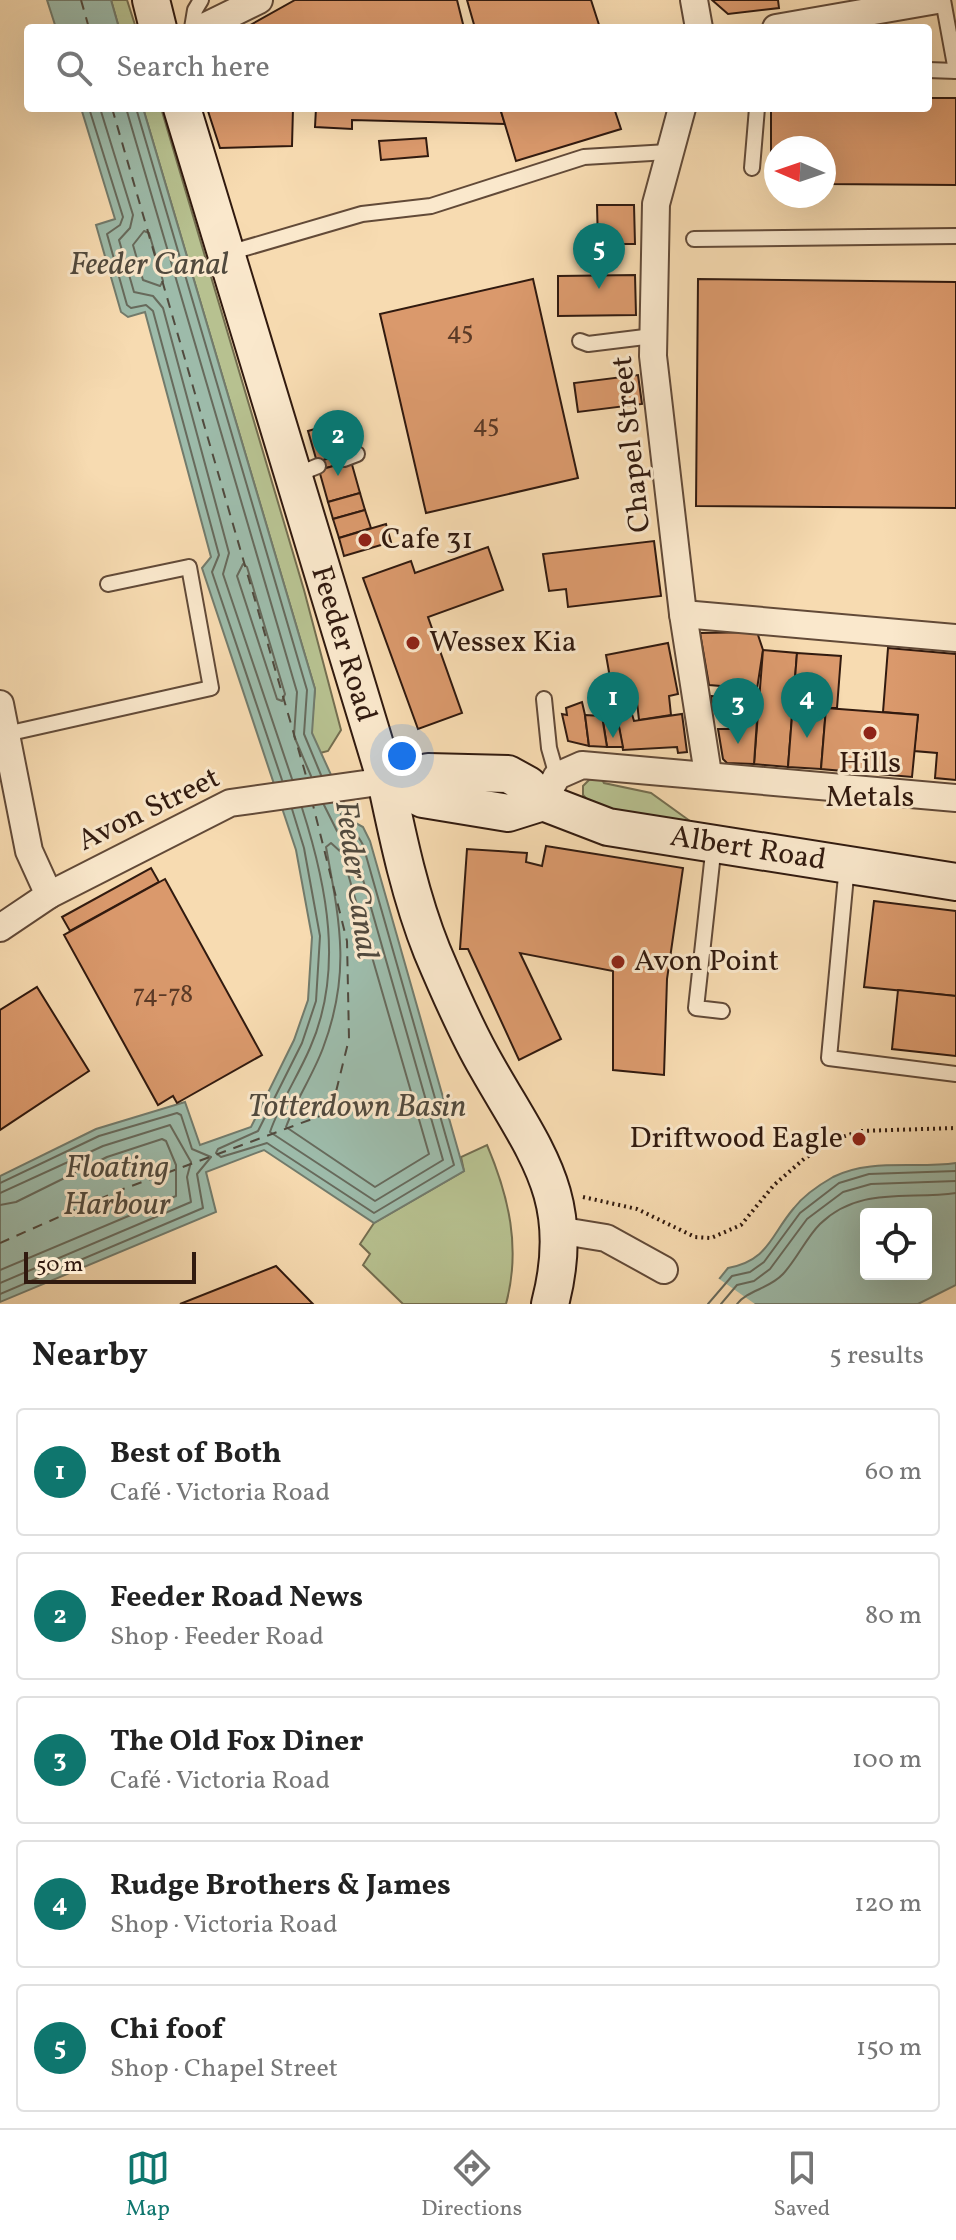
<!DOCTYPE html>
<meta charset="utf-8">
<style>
body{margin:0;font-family:Vollkorn,serif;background:#f2f2f2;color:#222}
.controls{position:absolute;right:24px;bottom:24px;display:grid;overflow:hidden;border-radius:8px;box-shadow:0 8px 32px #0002}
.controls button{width:72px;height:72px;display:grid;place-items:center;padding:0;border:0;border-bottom:2px solid #e0e0e0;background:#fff;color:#222;font:40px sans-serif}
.compass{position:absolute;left:764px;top:136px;width:72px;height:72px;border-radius:50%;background:#fff;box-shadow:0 8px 32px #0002;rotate:272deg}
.scale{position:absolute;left:24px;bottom:20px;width:172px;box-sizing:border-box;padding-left:8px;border:4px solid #311a0f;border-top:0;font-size:22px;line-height:28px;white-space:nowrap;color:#311a0f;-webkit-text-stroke:6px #fae8cc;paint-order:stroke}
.you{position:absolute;left:402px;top:756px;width:28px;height:28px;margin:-20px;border:6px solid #fff;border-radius:50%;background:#1a73e8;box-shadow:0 0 0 12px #1a73e833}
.badge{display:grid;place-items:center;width:52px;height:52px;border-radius:50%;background:#0f766e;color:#fff;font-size:26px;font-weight:700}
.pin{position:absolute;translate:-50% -66px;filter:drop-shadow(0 2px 4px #0008)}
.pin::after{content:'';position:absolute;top:42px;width:28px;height:24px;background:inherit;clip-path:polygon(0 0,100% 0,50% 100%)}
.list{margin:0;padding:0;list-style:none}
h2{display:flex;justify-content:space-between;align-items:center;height:104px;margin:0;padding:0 32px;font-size:34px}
h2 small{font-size:26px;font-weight:400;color:#767676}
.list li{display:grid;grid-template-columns:52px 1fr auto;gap:24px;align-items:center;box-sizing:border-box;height:128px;margin:0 16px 16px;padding:0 16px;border:2px solid #e0e0e0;border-radius:8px}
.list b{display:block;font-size:30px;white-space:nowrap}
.list p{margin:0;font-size:26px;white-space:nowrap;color:#767676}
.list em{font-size:26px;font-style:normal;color:#767676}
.icon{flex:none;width:44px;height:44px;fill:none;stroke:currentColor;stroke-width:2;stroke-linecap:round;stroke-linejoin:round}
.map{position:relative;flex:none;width:956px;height:1304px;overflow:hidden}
.search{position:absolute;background:#fff;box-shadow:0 8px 32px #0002;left:24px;right:24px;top:24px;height:88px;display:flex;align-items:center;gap:20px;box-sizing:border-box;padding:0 28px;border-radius:8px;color:#767676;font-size:30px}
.sheet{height:824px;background:#fff}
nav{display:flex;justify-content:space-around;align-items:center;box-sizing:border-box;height:112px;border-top:2px solid #e0e0e0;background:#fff;font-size:22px;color:#767676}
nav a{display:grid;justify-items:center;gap:4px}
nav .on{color:#0f766e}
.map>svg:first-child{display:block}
</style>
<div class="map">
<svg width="956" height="1304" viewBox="0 0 956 1304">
<rect width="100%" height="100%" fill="#f7dbb1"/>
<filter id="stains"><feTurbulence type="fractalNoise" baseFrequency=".0025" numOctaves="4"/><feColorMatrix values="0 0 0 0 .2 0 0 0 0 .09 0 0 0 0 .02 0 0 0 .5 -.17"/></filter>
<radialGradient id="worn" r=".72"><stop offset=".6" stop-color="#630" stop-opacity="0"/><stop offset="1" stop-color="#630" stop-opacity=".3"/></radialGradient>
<g fill="#b7c190" stroke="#746e50" stroke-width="2">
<polygon points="111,0 127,0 136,28 119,28"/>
<polygon points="143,108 161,108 304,590 341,730 328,751 320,753 311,733 315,689"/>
<path d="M 601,778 L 604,783 L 651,793 L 690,821 L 691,827 C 660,821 604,821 583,795 L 583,786 L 590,779 Z"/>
<path d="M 487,1145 C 509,1197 521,1248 506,1304 L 403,1304 L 363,1265 L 370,1254 L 360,1244 L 374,1223 L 464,1171 L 461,1157 Z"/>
</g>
<g fill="#9dbbaa" stroke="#727b6c" stroke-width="2" fill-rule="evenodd">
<polygon points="47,0 111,0 119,28 56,28"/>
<polygon points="81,108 143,108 315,689 312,733 352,821 363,827 370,841 464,1171 374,1223 264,1150 206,1172 216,1212 0,1302 0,1176 96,1129 185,1102 200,1145 251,1127 294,1040 308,1000 312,937 296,850 202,568 211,557 145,312 128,317 121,312 96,225 115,219"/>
<path d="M 956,1163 L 956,1285 L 918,1304 L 699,1304 L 728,1268 C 769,1260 770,1236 794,1208 C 804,1195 819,1185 833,1177 C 870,1158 916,1169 956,1163 ZM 866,1214 L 926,1214 L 926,1274 L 866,1274 Z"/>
</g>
<polygon fill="#f7dbb1" points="715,1276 755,1304 695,1304"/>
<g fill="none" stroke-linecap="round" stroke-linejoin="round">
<g stroke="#676a5c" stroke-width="2">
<polyline points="89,108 123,217 120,225 107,234 127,305 131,308 146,305 153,311 219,555 212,572 282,780"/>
<polyline points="100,108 133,215 130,228 119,240 134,292 153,296 163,308 229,553 223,574 292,779"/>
<polyline points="126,108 297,692 294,736 311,776"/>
<polyline points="136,108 307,690 304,734 321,775"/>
<polygon points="144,231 149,233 163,281 160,286 143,280 133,245"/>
<polygon points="243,564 247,567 285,694 282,701 277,699 237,576"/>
<path d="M 302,808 C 327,886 344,971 310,1048 C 298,1076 280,1103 270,1132 L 375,1201 L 443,1160 L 354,848 L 337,831 L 324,805"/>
<path d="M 292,809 L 304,848 L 320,936 L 316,1001 L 302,1043 L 258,1131 L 218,1149 L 216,1153 L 221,1157 L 267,1143 L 374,1213 L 454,1165 L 363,845 C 355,829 344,823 335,803"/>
<path d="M 331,843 L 342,853 L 429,1154 L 375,1187 L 286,1127 C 296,1100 313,1075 323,1048 C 351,974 340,923 326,847 Z"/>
<polyline points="0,1183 99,1136 177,1113 181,1115 192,1149 211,1157 197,1174 203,1208 0,1294"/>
<polyline points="0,1193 103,1146 170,1125 191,1162 187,1177 191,1202 0,1283"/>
<polyline points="0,1205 16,1202 107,1157 162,1139 166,1141 176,1165 176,1196 0,1270"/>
<polyline points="708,1304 732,1276 750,1272 764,1262 800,1213 839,1183 869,1174 956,1171"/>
<polyline points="721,1304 737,1285 754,1281 770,1269 807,1219 843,1192 871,1184 956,1181"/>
<path d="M 737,1304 C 748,1290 769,1289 783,1274 C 797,1259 806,1238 820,1224 C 859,1186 907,1200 956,1193"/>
</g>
<g stroke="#514a3e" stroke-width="2" stroke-dasharray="10 8" stroke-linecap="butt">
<polyline points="81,0 89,28"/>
<polyline points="112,108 307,779"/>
<polyline points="0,1243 118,1191 331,1112 349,1039 347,941 313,805"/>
</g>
</g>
<g fill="#da996c" stroke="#311a0f" stroke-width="2">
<polygon points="295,0 457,0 464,28 245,28"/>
<polygon points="467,0 591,0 600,28 475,28"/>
<polygon points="712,0 778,0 779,8 728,14"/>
<polygon points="928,98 956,98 956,185 824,184 824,148 776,148 776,184 771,184 771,108 928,108"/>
<polygon points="207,108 293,108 292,146 220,148"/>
<polygon points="316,108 500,108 505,124 352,120 352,129 315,127"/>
<polygon points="500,108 614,108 621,129 516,161"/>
<polygon points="426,138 428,156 381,160 379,141"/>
<polygon points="597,205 634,205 635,244 598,244"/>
<polygon points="635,275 636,315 558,316 558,276"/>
<polygon points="533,279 578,478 426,513 380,314"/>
<polygon points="698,279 956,282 956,508 696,506"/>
<polygon points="638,375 642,404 578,412 574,383"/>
<polygon points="350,419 359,449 317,462 308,431"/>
<polygon points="342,454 345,463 319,470 317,462"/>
<polygon points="351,461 360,493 328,502 319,470"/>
<polygon points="360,493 365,510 333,519 328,502"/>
<polygon points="365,510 371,528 339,538 333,519"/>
<polygon points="386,524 391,542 344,556 339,538"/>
<polygon points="654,541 661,596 568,607 566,589 549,591 543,554"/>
<polygon points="488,547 503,590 428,617 462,713 418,729 363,578 411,561 415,573"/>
<polygon points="757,632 763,650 757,689 709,685 700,633"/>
<polygon points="668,643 678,694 669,696 671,715 639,720 637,702 615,706 606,655"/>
<polygon points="888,648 956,654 956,780 935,778 937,753 914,751 918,715 883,712"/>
<polygon points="763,650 797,653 788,767 754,764"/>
<polygon points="797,653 841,656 837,708 826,708 821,769 788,767"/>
<polygon points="711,696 741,698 741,711 713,710"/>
<polygon points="582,702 585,715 589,746 568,741 562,714 567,715 566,708"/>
<polygon points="629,704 634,721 682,714 687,752 678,753 677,747 623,750 615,706"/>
<polygon points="615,706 623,747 607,747 601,709"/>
<polygon points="826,708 918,715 912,777 821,769"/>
<polygon points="585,715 602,716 607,747 589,746"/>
<polygon points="733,718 757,720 754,764 727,763 723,759 718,729 732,729"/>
<polygon points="546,846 683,868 667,979 664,1075 613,1070 613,971 520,953 561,1039 519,1060 468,949 460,949 467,849 527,853 526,862 542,866"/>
<polygon points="151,868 159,882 70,931 62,917"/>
<polygon points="165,879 262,1055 177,1103 173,1096 158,1105 64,935"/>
<polygon points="874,901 956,911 956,996 864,987"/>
<polygon points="37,987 89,1071 0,1130 0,1010"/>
<polygon points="898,990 956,996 956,1056 892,1049"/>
<polygon points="276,1266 313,1304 180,1304"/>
</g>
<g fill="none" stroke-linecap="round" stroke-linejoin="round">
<g stroke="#624a38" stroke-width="18">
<g id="lane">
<polyline points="943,0 956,71"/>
<polyline points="192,28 195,10 201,0"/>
<polyline points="928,70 956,71"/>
<polyline points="752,168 757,108"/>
<polyline points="694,239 956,236"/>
<polyline points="225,254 362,214 431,206 584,157 668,152"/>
<polyline points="580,341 588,344 653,336"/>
<polyline points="344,459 357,454"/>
<polyline points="296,475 318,466"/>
<polyline points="544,699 549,748 557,776"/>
<polyline points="6,734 211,688 189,567 108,584"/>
<polyline points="714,844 696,1008 722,1011"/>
<polyline points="847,865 829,1058 956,1074"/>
</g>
</g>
<g stroke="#624a38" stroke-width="30">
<g id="street">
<polyline points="694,0 699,28"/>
<polyline points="202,28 259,0"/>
<polyline points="776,28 937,0"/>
<polyline points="682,108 656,204 653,356 683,614 708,774"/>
<polyline points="683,614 956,638"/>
<polyline points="0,704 29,851 49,895"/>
<polyline points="543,802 557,776 582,765 956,798"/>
<polyline points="0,928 49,895 230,803 386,781"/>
<polyline points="557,1230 606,1238 664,1270"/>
</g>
</g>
<g stroke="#311a0f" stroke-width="40">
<g id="secondary">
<polyline points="151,0 158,28"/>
<path d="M 182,108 L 386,781 C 398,838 410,896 432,951 C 448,989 466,1031 487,1067 C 535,1152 578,1198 550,1304"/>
<polyline points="386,781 428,772 508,774 528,785 543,802 608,827 956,882"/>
<polyline points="386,781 423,799 508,813 543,802"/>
</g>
</g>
<polyline stroke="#311a0f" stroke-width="4" stroke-dasharray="2 4" stroke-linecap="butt" points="583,1197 637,1209 695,1237 711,1238 741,1225 774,1185 805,1158 839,1138 861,1131 956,1128"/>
<use href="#lane" stroke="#fae8cc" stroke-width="14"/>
<use href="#street" stroke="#fae8cc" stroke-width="26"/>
<use href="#secondary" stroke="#fae8cc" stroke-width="36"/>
</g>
<g fill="#8f2418" stroke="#fae8cc" stroke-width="3">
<circle cx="365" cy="540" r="8"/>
<circle cx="413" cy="643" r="8"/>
<circle cx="870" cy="733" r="8"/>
<circle cx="618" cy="962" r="8"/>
<circle cx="859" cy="1139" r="8"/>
</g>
<g text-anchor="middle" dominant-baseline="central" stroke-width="6" stroke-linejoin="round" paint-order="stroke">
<g font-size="26" fill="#5b3a26">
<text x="460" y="332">45</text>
<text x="486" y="425">45</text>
<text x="163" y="995">74-78</text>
</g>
<g font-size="30" fill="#311a0f" stroke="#fae8cc">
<text transform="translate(632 444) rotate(-96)">Chapel Street</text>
<text transform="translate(343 644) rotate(73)">Feeder Road</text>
<text transform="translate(149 810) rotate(-26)">Avon Street</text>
<text transform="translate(748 849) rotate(9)">Albert Road</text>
</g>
<g font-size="30" fill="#311a0f" stroke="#fae8cc" text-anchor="start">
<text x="381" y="540">Cafe 31</text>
<text x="429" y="643">Wessex Kia</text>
<text x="870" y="764" text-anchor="middle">Hills<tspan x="870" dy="34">Metals</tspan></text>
<text x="634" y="962">Avon Point</text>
<text x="843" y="1139" text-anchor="end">Driftwood Eagle</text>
</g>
<g font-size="32" font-style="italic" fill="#514a3e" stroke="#fae8cc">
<text x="149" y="266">Feeder Canal</text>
<text transform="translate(355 880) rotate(82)">Feeder Canal</text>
<text x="357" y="1108">Totterdown Basin</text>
<text x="117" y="1169">Floating<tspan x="117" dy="37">Harbour</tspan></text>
</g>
</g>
<rect width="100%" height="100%" filter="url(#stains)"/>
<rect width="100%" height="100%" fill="url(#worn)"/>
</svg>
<div class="controls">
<button><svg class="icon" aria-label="locate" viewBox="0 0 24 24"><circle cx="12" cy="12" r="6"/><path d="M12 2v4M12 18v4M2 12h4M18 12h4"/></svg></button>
</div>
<svg class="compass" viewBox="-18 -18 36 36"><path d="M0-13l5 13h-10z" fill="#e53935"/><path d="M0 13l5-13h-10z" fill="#767676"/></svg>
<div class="scale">50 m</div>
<div class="you"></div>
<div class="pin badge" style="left:613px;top:738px">1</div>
<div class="pin badge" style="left:338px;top:476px">2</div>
<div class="pin badge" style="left:738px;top:744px">3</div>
<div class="pin badge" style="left:807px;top:738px">4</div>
<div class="pin badge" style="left:599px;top:289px">5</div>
<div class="search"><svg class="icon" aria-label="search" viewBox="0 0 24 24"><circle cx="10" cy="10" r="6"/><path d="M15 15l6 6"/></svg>Search here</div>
</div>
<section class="sheet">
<h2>Nearby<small>5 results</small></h2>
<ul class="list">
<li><span class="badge">1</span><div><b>Best of Both</b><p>Café · Victoria Road</p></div><em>60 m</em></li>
<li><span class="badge">2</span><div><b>Feeder Road News</b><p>Shop · Feeder Road</p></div><em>80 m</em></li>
<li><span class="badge">3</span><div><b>The Old Fox Diner</b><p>Café · Victoria Road</p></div><em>100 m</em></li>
<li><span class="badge">4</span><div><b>Rudge Brothers &amp; James</b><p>Shop · Victoria Road</p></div><em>120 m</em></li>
<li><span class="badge">5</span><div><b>Chi foof</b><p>Shop · Chapel Street</p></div><em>150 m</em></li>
</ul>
</section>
<nav>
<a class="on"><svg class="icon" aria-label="map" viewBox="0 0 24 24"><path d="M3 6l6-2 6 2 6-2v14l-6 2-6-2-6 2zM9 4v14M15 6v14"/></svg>Map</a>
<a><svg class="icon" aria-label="directions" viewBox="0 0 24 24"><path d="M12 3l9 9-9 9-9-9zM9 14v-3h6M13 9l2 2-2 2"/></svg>Directions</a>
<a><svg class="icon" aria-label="saved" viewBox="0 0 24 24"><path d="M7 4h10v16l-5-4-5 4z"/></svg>Saved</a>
</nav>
